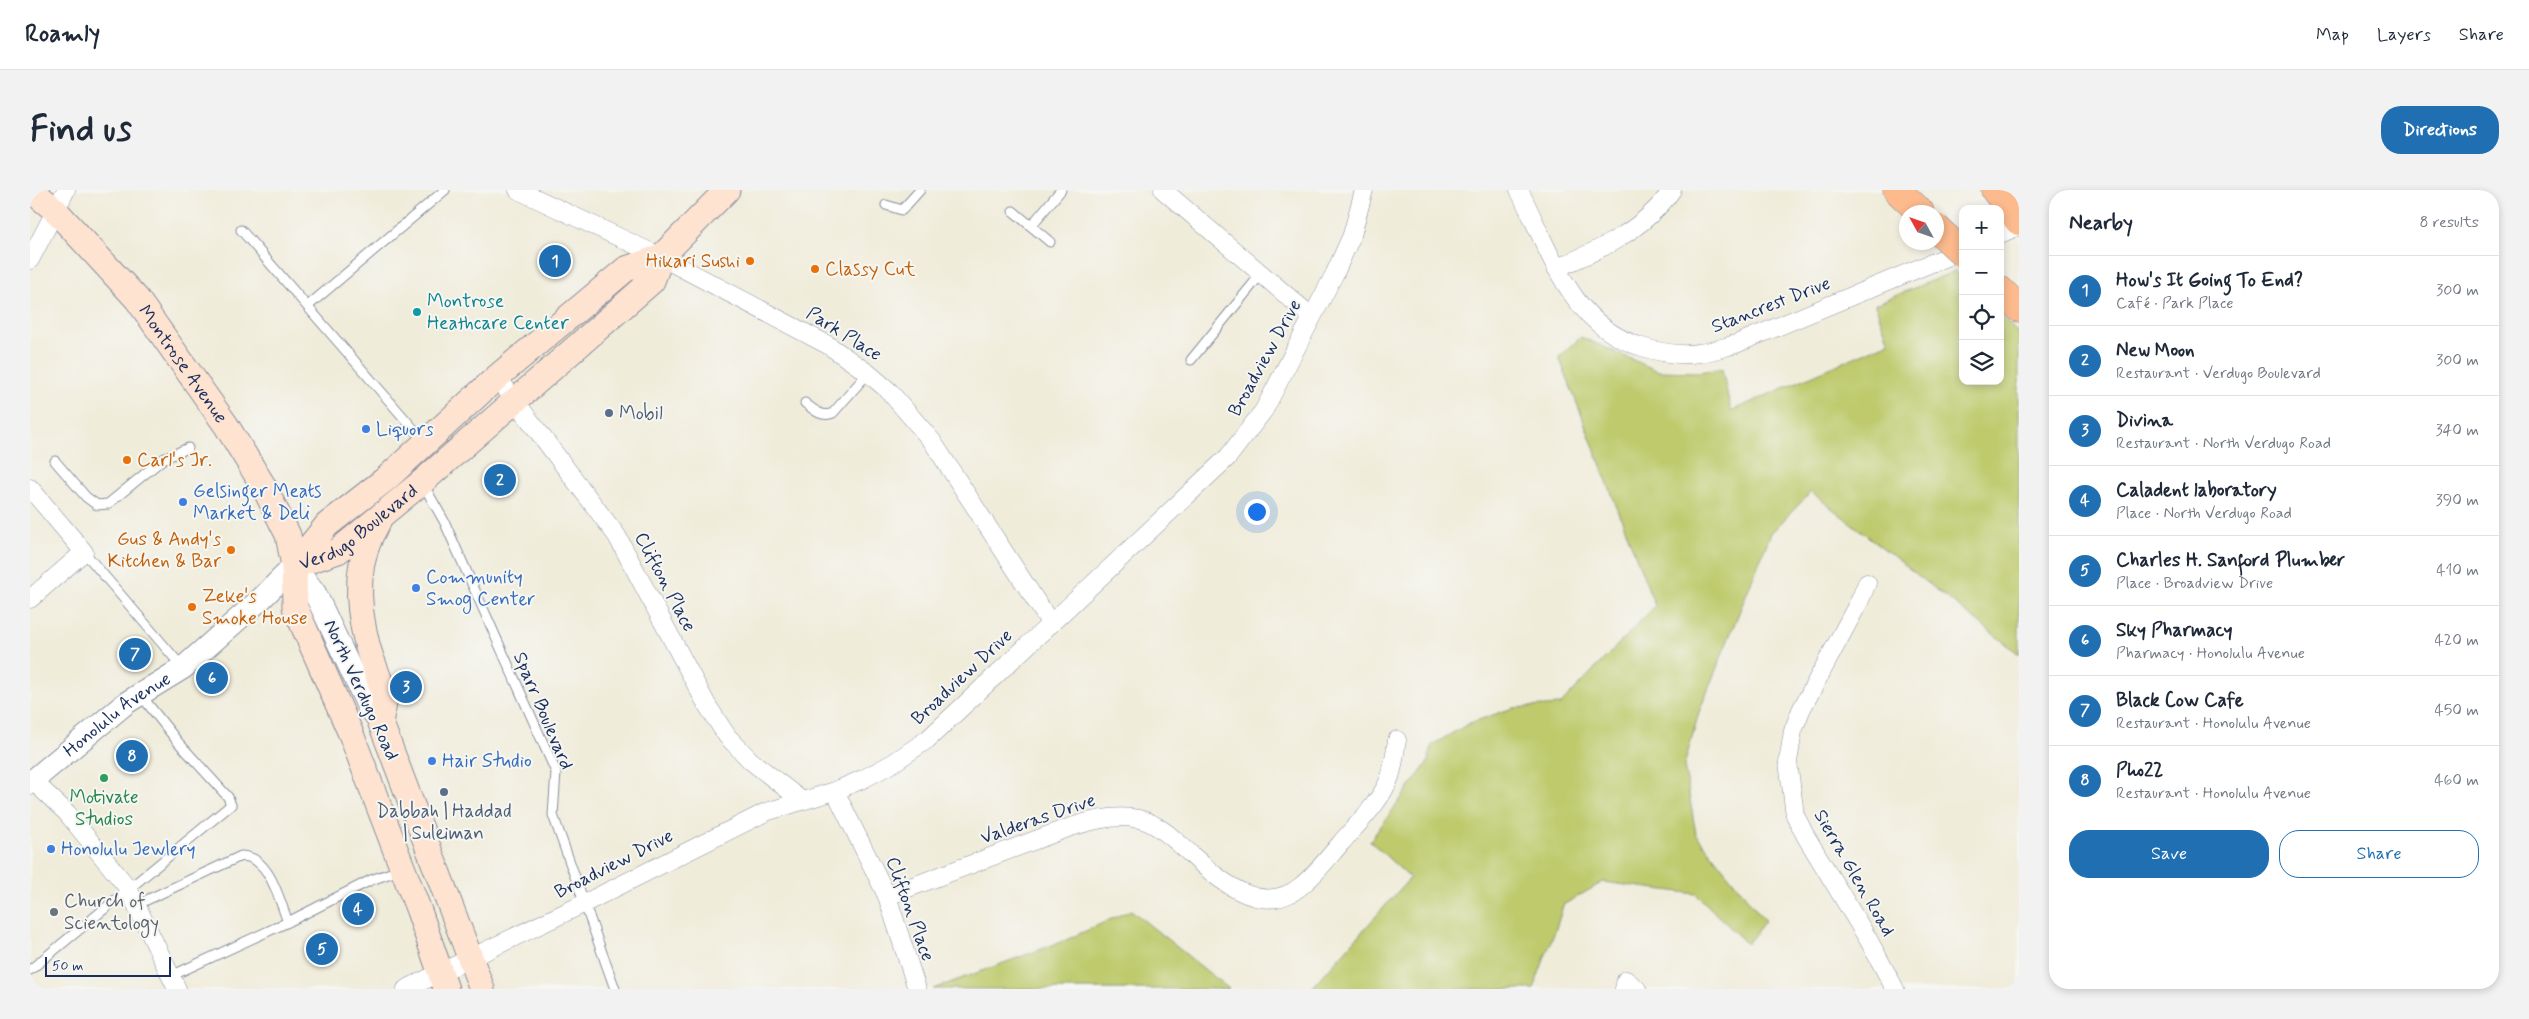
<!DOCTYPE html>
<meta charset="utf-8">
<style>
body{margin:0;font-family:Mynerve,sans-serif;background:#f2f2f3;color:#1f2937}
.controls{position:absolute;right:15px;top:15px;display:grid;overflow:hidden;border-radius:10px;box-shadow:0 2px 8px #0003}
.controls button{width:45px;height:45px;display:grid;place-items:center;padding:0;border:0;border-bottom:1px solid #e0e1e3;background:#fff;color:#1f2937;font:25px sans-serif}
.compass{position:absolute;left:1869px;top:15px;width:45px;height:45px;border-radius:50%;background:#fff;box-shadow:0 2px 8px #0003;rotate:310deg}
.scale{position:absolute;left:15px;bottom:12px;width:126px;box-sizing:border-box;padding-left:5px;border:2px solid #1b2f5e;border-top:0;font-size:14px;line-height:18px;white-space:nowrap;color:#1b2f5e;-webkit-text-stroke:4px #f6f6f2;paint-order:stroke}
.you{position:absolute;left:1226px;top:321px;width:18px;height:18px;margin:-12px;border:4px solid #fff;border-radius:50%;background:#1a73e8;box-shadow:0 0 0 8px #1a73e833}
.badge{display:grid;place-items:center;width:32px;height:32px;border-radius:50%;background:#1f6fb2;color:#fff;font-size:16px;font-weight:700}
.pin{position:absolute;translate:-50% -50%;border:2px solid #fff;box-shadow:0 1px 5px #0006}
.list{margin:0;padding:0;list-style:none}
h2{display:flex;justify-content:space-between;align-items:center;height:65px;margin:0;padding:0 20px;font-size:21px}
h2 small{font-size:16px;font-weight:400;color:#747a83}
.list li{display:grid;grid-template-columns:32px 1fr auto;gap:15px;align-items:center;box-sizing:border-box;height:70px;padding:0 20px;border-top:1px solid #e0e1e3}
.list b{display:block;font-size:19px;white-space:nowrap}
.list p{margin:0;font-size:16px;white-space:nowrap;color:#747a83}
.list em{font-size:16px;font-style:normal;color:#747a83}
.actions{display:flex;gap:10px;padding:15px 20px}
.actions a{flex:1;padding:11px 0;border:1px solid #1f6fb2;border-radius:20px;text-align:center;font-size:18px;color:#1f6fb2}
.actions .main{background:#1f6fb2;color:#fff}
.icon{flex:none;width:28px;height:28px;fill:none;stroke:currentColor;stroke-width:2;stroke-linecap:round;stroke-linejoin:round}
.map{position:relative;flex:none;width:1989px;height:799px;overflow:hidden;border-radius:20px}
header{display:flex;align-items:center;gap:30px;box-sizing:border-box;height:70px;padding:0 25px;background:#fff;border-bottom:1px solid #e0e1e3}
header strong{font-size:24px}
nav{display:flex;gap:28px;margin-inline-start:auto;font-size:18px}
.intro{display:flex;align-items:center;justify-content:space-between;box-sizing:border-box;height:120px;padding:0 30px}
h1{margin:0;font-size:35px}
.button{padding:12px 22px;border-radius:20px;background:#1f6fb2;color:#fff;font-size:18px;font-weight:700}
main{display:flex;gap:30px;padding:0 30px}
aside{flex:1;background:#fff;border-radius:20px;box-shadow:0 2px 8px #0003}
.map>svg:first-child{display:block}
</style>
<header>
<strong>Roamly</strong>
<nav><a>Map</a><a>Layers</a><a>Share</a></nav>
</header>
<div class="intro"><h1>Find us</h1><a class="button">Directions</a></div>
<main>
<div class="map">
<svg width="1989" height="799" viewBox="0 0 1989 799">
<rect width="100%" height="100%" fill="#f6f6f2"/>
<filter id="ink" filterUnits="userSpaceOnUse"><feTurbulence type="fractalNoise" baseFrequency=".02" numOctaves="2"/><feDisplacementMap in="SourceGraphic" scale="10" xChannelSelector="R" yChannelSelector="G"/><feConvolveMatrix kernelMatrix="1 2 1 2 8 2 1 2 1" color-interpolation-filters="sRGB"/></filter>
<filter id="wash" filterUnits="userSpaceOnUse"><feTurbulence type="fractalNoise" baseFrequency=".0096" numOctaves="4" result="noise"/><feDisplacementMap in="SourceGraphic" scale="20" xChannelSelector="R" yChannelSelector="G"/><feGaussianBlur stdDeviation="1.12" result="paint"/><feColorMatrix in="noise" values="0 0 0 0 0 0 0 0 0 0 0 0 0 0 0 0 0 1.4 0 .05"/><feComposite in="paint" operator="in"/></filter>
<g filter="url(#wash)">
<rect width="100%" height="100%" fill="#f0ecda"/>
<g fill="#beca6c" stroke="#6c7c65">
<path d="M 1925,81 L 1933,88 L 1933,191 L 1970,191 L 1970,125 L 1989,144 L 1989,464 L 1781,302 L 1741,343 L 1669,522 L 1654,576 L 1666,644 L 1735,731 L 1717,754 L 1666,704 L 1573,692 L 1533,715 C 1526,744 1512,770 1504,799 L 1281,799 L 1380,688 L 1340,651 L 1398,572 L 1402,555 L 1440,533 L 1483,518 L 1530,515 L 1625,416 L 1529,167 L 1551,147 L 1628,181 L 1668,182 L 1692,179 L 1701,221 L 1859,152 L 1845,114 Z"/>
<polygon points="1101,720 1199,799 903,799 1036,750"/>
</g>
</g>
<g filter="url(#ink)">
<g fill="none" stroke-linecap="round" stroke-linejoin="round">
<g stroke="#868e9c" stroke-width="11">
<g id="service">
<polyline points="856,15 872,20 890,0"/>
<polyline points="983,21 1020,52"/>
<polyline points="1001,36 1031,0"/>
<polyline points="211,40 394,251"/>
<polyline points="279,115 415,0"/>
<polyline points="1161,170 1231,84"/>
<path d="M 775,213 C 784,220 792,228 803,223 L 838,183"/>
<polyline points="25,271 56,307 67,315 78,314 133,269 158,258"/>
<polyline points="393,294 414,331 526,582 523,625 585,799"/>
<polyline points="54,362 153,478"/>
<path d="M 106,715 L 211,666 C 240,666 249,710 258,732"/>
<polyline points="0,780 201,615 198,607 148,552 110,504"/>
<polyline points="141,786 258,732 341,690 372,679"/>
</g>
</g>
<g stroke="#868e9c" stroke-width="19">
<g id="minor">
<polyline points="488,0 631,67 798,155 838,183 858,200 902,251 1021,434"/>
<polyline points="1133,0 1282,127"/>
<path d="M 1489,0 C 1520,60 1540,136 1612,157 C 1631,163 1650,166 1669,163 C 1681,162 1694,157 1706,154 L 1933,60"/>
<polyline points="1970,44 1989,36"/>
<polyline points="0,70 36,0"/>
<path d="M 1526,78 C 1569,61 1615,39 1642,0"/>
<polyline points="467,187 587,346 677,515 697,546 721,571 771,610"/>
<polyline points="0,298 54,362 0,409"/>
<polyline points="1837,393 1830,410 1771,520 1763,541 1758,572 1765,625 1775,645 1838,749 1865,799"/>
<polyline points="2,590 37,623 98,698 147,799"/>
<polyline points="805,601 857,706 887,799"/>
<path d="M 857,706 L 1035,639 C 1059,631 1083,624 1109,629 C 1125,632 1142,647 1154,658 C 1184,685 1229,731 1271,696 C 1286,684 1298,668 1310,654 C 1327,634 1351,612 1360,587 C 1364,575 1365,562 1367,550"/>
<polyline points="376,799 553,714 736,622 805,601 835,588 863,573 898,549 1198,267 1234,220 1305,83 1322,45 1334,0"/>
<polyline points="1594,799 1596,790 1607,799"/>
</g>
</g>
<g stroke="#868e9c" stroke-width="24">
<g id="tertiary">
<path id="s1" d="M 0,593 L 96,513 L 153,478 L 232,408 L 264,376 L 285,403 L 338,516 L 350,531"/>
</g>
</g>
<g stroke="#868e9c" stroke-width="27">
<g id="secondary">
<path id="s2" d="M 1,0 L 25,20 L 107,109 L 196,235 L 234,297 L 258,345 L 264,376 L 265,417 L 321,544 L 389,721 L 416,799"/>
<path d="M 348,332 C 325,370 326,411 337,454 C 341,472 352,490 354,509 C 355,516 351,525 350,531"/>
<path id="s3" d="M 264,376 L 308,361 L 392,292 L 622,91 L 631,67 L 697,0"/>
<polyline points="264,376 297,335 357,288 467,187 596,79 631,67"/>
<polyline points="350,531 452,799"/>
</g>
</g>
<g stroke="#868e9c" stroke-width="29">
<g id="motorway">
<polyline points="1867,0 1890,22"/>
<polyline points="1965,0 1989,31"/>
<polyline points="1970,100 1989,118"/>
</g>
</g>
<use href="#service" stroke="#fff" stroke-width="9"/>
<use href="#minor" stroke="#fff" stroke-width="18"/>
<use href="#tertiary" stroke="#fff" stroke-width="22"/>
<use href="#secondary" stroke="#fee3d1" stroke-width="25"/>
<use href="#motorway" stroke="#fcba8d" stroke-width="28"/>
<g stroke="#868e9c" stroke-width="29" stroke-linecap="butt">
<polyline id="motorway-bridge" points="1906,38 1933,63"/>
</g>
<use href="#motorway-bridge" stroke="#fcba8d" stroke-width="28"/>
</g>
</g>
<g fill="#e8710a" stroke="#f6f6f2" stroke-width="2">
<circle cx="720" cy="71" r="5"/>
<circle cx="785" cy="79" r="5"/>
<circle cx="97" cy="270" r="5"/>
<circle cx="201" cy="360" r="5"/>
<circle cx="162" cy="417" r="5"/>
</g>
<circle fill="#0f9aa8" stroke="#f6f6f2" stroke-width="2" cx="387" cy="122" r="5"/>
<g fill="#5c6f8a" stroke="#f6f6f2" stroke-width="2">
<circle cx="579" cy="223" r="5"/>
<circle cx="414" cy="602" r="5"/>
</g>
<g fill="#3f7fe0" stroke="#f6f6f2" stroke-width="2">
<circle cx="336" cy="239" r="5"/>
<circle cx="153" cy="312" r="5"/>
<circle cx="386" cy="398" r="5"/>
<circle cx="402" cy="571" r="5"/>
<circle cx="21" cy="659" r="5"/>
</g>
<circle fill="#2e9e5b" stroke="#f6f6f2" stroke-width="2" cx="74" cy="588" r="5"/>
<circle fill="#6b7280" stroke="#f6f6f2" stroke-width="2" cx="24" cy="722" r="5"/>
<g text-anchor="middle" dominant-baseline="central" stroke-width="4" stroke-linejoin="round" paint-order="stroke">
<g font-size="19" fill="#c56008" stroke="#f6f6f2" text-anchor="start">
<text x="710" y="71" text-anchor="end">Hikari Sushi</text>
<text x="795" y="79">Classy Cut</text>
<text x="107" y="270">Carl's Jr.</text>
<text x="191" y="349" text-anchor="end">Gus &amp; Andy's<tspan x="191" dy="22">Kitchen &amp; Bar</tspan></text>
<text x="172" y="406">Zeke's<tspan x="172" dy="22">Smoke House</tspan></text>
</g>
<g font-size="19" fill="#0d838f" stroke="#f6f6f2" text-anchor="start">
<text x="397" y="111">Montrose<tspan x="397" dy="22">Heathcare Center</tspan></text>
</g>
<g font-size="19" fill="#1b2f5e" stroke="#f6f6f2">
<text transform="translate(1741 115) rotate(-21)">Stancrest Drive</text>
<text transform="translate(814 144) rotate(32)">Park Place</text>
<text transform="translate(1235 168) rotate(-61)">Broadview Drive</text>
<text stroke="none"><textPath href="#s2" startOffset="232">Montrose Avenue</textPath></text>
<text stroke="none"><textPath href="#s3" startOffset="76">Verdugo Boulevard</textPath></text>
<text transform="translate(635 392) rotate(62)">Clifton Place</text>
<text transform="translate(932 487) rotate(-43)">Broadview Drive</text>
<text transform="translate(331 500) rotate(65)">North Verdugo Road</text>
<text transform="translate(513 521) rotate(67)">Sparr Boulevard</text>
<text stroke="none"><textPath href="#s1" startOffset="111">Honolulu Avenue</textPath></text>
<text transform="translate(1008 629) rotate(-19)">Valderas Drive</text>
<text transform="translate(584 674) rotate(-27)">Broadview Drive</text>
<text transform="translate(1824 683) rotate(60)">Sierra Glen Road</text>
<text transform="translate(880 719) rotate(70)">Clifton Place</text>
</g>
<g font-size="19" fill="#4e5e75" stroke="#f6f6f2" text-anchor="start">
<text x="589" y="223">Mobil</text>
<text x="414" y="621" text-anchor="middle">Dabbah | Haddad<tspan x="414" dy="22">| Suleiman</tspan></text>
</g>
<g font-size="19" fill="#366cbe" stroke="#f6f6f2" text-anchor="start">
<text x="346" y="239">Liquors</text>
<text x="163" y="301">Gelsinger Meats<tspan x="163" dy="22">Market &amp; Deli</tspan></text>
<text x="396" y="387">Community<tspan x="396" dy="22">Smog Center</tspan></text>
<text x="412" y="571">Hair Studio</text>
<text x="31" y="659">Honolulu Jewlery</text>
</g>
<g font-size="19" fill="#27864d" stroke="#f6f6f2">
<text x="74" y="607">Motivate<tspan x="74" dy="22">Studios</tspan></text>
</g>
<g font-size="19" fill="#5b616d" stroke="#f6f6f2" text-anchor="start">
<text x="34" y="711">Church of<tspan x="34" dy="22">Scientology</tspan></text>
</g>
</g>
</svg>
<div class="controls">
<button>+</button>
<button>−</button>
<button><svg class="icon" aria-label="locate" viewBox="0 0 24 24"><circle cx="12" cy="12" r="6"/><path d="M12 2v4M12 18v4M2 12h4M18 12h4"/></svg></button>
<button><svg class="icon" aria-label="layers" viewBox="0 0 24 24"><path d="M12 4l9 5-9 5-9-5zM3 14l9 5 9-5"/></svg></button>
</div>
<svg class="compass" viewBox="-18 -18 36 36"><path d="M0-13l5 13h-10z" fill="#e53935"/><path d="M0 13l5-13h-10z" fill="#747a83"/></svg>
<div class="scale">50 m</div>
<div class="you"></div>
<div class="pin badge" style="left:525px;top:71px">1</div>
<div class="pin badge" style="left:470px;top:290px">2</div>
<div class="pin badge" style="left:376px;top:497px">3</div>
<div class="pin badge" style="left:328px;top:719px">4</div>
<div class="pin badge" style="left:292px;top:759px">5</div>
<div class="pin badge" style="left:182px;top:488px">6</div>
<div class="pin badge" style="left:105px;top:464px">7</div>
<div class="pin badge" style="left:102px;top:566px">8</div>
</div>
<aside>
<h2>Nearby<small>8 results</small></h2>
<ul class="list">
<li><span class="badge">1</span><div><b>How's It Going To End?</b><p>Café · Park Place</p></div><em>300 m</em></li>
<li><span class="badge">2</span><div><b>New Moon</b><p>Restaurant · Verdugo Boulevard</p></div><em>300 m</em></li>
<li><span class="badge">3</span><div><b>Divina</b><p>Restaurant · North Verdugo Road</p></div><em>340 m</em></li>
<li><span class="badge">4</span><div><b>Caladent laboratory</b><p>Place · North Verdugo Road</p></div><em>390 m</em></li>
<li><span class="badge">5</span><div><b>Charles H. Sanford Plumber</b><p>Place · Broadview Drive</p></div><em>410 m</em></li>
<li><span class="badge">6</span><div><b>Sky Pharmacy</b><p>Pharmacy · Honolulu Avenue</p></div><em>420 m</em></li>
<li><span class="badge">7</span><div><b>Black Cow Cafe</b><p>Restaurant · Honolulu Avenue</p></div><em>450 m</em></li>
<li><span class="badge">8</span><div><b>Pho22</b><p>Restaurant · Honolulu Avenue</p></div><em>460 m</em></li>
</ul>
<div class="actions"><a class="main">Save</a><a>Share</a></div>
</aside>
</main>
